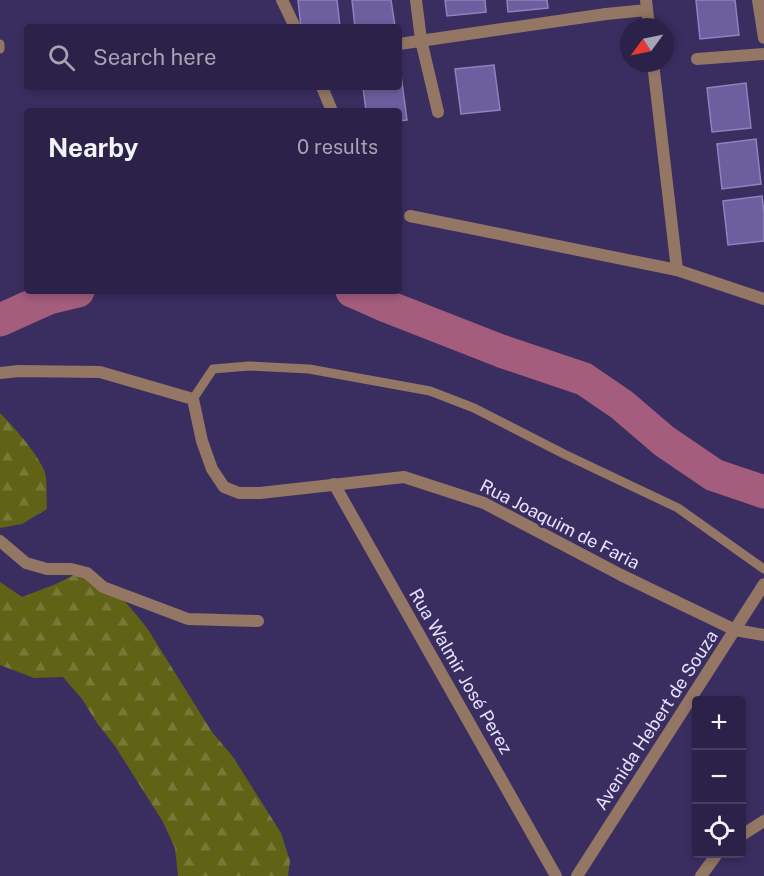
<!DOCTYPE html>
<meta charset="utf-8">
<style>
body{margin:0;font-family:"Public Sans",sans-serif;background:#382f53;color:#f1f3f6}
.controls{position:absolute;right:18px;bottom:18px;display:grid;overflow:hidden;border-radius:6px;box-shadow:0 3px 9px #0003}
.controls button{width:54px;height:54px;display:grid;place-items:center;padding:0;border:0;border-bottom:2px solid #483f61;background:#2c2249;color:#f1f3f6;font:30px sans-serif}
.compass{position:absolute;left:620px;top:18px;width:54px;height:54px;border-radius:50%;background:#2c2249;box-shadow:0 3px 9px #0003;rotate:237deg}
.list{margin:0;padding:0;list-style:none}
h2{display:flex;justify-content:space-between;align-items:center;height:78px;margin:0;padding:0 24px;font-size:26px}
h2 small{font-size:20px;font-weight:400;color:#a6a4b4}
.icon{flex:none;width:33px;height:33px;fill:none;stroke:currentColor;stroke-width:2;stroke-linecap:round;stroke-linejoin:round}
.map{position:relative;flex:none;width:764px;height:876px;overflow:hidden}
.search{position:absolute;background:#2c2249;box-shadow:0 3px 9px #0003;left:24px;top:24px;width:378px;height:66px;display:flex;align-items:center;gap:15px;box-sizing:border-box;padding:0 21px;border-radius:6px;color:#a6a4b4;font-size:22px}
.panel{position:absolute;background:#2c2249;box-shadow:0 3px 9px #0003;left:24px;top:108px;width:378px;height:186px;border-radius:6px}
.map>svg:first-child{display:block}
</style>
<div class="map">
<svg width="764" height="876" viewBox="0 0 764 876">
<defs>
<pattern id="forest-firs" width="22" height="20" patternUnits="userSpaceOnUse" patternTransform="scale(1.5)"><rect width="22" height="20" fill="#606315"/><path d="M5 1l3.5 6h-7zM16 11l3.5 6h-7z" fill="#777938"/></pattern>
</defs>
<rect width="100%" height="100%" fill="#3a2e61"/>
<g fill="url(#forest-firs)">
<path d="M 0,413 C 14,427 36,452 44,470 C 48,479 46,498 47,509 L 22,524 L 0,528 Z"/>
<polygon points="82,571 108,585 129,606 147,628 212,732 233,757 281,833 290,861 288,876 178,876 175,848 163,822 115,746 97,723 82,699 63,677 34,678 0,665 0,582 22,597 56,584"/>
</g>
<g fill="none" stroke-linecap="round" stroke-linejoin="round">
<g stroke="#a45d7d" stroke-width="33">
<polyline points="352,291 386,306 501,351 584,379 622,405 664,441 714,475 764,492"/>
<polyline points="0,320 49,298 78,291"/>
</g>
</g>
<g fill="#6c5e9f" stroke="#8d83bd" stroke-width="1.5">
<polygon points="298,0 337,0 340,27 301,27"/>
<polygon points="352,0 391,0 395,26 355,27"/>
<polygon points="445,0 485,0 486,12 447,16"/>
<polygon points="507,0 547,0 548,8 508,12"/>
<polygon points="696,0 735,0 739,35 700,39"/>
<polygon points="494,65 500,110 461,114 455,69"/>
<polygon points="401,75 407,120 399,121 399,111 366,111 363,87 399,87 399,76"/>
<polygon points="746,83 751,128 712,132 707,88"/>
<polygon points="756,139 761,184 722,189 717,144"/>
<polygon points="762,196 764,213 764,241 728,245 723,201"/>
</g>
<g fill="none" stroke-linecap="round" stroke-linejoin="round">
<g stroke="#947665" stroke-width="9">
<polyline points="0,44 0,49"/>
<polyline points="193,399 213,369 249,366 309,369 430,391 474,408 564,454 678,508 764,569"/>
</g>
<g stroke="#947665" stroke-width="12">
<polyline points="282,0 295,27"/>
<polyline points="416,0 421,40 438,112"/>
<polyline points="646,0 649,27"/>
<polyline points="758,0 764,38"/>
<polyline points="399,44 606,14 647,10"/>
<polyline points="697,59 764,54"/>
<polyline points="653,63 677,270"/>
<polyline points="322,87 332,111"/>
<polyline points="410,216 677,270 764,299"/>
<polyline points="0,373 19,371 100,372 193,399 202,441 212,469 224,487 239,493 260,493 404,477 484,503 621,575 735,630 764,635"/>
<polyline points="334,484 556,876"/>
<polyline points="0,541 26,563 47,569 71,569 87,573 103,587 188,619 258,621"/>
<polyline points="742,835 764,821"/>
<polyline points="577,876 764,584"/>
<polyline points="701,876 717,854"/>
</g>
</g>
<g text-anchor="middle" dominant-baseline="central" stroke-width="5" stroke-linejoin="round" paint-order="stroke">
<g font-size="18" fill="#e6e2fc" stroke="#3a2e61">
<text transform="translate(560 524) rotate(27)">Rua Joaquim de Faria</text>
<text transform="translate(461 671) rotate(60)">Rua Walmir José Perez</text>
<text transform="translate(656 720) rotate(-57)">Avenida Hebert de Souza</text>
</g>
</g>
</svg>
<div class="controls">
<button>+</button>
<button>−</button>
<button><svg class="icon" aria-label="locate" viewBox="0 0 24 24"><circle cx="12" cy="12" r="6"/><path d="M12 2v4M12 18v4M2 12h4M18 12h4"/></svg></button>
</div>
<svg class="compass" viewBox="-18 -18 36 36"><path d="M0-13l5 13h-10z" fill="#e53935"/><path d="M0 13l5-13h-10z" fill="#a6a4b4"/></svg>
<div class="search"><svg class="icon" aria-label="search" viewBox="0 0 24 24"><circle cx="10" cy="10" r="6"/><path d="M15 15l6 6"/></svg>Search here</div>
<section class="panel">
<h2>Nearby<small>0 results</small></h2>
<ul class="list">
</ul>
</section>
</div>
